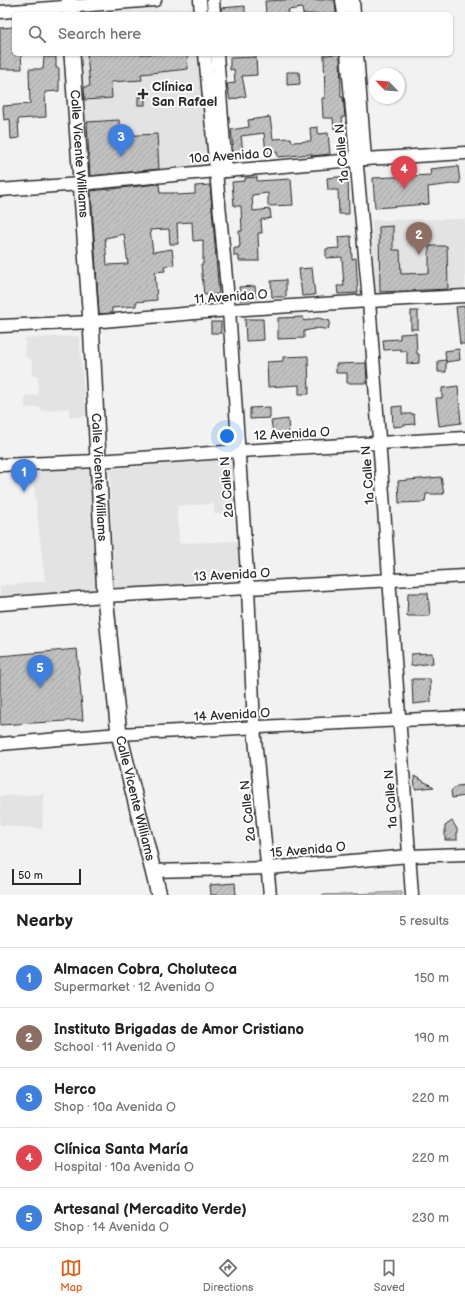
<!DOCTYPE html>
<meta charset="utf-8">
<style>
body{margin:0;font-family:"Balsamiq Sans",sans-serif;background:#f6f6f6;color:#222}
.compass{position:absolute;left:369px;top:68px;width:36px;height:36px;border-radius:50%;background:#fff;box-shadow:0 1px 3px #0004;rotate:295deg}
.scale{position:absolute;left:12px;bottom:10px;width:69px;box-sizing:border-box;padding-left:4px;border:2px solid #2b2b2b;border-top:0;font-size:11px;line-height:14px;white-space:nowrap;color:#2b2b2b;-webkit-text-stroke:3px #fff;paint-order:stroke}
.you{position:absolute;left:227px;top:436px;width:14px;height:14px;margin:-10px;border:3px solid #fff;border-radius:50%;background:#1a73e8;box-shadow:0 0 0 6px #1a73e833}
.badge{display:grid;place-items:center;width:26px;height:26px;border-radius:50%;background:#ea580c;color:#fff;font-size:13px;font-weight:700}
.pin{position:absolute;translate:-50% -33px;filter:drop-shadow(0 1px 2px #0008)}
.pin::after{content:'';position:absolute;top:21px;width:14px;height:12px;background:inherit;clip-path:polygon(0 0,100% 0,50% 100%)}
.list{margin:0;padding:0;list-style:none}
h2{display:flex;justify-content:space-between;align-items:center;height:52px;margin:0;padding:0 16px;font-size:17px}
h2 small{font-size:13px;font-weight:400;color:#767676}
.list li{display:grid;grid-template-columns:26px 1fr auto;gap:12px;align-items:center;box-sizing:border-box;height:60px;padding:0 16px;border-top:1px solid #e0e0e0}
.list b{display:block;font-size:15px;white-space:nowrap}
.list p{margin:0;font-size:13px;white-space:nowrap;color:#767676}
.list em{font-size:13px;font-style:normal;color:#767676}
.icon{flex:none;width:22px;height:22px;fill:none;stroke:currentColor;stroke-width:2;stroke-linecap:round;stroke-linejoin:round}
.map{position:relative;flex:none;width:465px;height:895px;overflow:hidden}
.search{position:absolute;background:#fff;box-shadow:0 1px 3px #0004;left:12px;right:12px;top:12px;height:44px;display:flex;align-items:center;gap:10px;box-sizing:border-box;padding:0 14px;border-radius:6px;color:#767676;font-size:15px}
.sheet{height:352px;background:#fff}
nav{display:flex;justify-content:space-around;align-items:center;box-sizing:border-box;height:56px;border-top:1px solid #e0e0e0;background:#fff;font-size:11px;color:#767676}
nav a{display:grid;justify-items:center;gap:2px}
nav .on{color:#ea580c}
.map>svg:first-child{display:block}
</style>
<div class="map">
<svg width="465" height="895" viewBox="0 0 465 895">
<defs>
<pattern id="park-crowns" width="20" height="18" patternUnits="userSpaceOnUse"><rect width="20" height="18" fill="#d5d5d5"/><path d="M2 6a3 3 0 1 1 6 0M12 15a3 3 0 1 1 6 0" fill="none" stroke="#b7b7b7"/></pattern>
<pattern id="building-hatch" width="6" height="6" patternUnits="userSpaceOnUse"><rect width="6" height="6" fill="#c1c1c1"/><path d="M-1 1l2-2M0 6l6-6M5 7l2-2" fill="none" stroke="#a6a6a6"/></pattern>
</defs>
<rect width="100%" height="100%" fill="#f2f2f2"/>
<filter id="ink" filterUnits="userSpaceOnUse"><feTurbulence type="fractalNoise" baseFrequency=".025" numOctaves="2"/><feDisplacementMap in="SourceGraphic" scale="8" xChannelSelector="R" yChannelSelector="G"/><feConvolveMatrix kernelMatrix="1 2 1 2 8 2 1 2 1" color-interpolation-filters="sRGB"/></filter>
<g filter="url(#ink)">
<g fill="#e3e3e3">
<polygon points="198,7 199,14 75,14"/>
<polygon points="78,54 202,54 213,170 159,175 156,134 84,138"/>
<polygon points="465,219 465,290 374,295 372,220"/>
<polygon points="79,336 86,416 69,418 69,408 42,411 40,407 25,408 25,396 38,395 38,377 32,376 32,360 25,357 25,338"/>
<polygon points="236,459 241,513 214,514 214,504 177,506 179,543 242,541 244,578 113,590 110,469"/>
<polygon points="93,466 99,592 0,597 0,586 45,581 32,469"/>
<polygon points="44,794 42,829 0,825 0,796"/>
</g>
<polygon fill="url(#park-crowns)" stroke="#808080" points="402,892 402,895 322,895"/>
<g fill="url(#building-hatch)" stroke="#2b2b2b" fill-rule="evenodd">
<polygon points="288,0 335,0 336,14 303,14 302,8 288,10 289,14 266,14 265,1"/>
<polygon points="245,6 245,14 221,14 221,8"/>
<polygon points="14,27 14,54 21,54 22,69 0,69 0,28"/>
<polygon points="87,54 187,54 188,69 141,74 142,80 111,82 112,98 85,100 84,87 90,86"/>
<polygon points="340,54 341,97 343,97 345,117 342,117 343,129 334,129 333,118 323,118 322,98 325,98 324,55"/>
<polygon points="44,57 56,57 56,68 59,68 59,91 45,92 46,117 18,119 19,138 11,139 10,119 4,120 3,106 30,104 29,69 43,69"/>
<polygon points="256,57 257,75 242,76 246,96 230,100 227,84 235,83 234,69 230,70 230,58"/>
<polygon points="287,72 299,72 300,84 287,85"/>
<rect x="138" y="97" width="7" height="8"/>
<polygon points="270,117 273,139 291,138 292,142 311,141 310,128 318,127 318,134 328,133 330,154 311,156 312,154 278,157 277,152 266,154 264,133 241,136 244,159 233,160 232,146 233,145 231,130 249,127 248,120"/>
<polygon points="119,120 120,136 157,134 159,169 90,176 87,122"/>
<polygon points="458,166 460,183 428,187 429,204 375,208 373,178 431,175 430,169"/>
<polygon points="348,176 349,214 339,214 338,190 328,190 327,178"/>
<polygon points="257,177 257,181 291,179 293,205 268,206 268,193 252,195 253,211 270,209 271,218 261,220 262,233 258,233 259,261 239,261 239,256 234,256 234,248 239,248 239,246 240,246 239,231 242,231 241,206 234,206 232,182 245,181 245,178"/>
<path d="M 159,184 L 160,193 L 177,193 L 177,195 L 195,194 L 195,186 L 210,185 L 219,294 L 204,295 L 201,264 L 203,264 L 203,240 L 193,241 L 192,222 L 177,223 L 178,244 L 170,244 L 169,229 L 150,230 L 153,252 L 172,249 L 174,265 L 164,266 L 165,271 L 155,272 L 157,300 L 136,302 L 136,306 L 112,308 L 112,313 L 99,314 L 91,191 ZM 124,234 L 128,264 L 107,265 L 105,238 Z"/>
<polygon points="393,226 393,250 400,250 401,274 429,273 429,246 447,246 448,289 380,292 379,227"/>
<polygon points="351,236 352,259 356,258 358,293 338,294 337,286 344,286 342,257 326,258 326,249 339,248 338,237"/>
<polygon points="312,268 315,295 302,296 299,269"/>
<polygon points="286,280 286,297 272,297 271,281"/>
<polygon points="255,286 256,299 240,300 239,287"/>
<polygon points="465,306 465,344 460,344 456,307"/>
<rect x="411" y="311" width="7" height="18"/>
<polygon points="303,317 304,321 318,318 330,321 328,330 319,328 304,331 304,338 278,339 278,318"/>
<polygon points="245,319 263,319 264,340 246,341"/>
<rect x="211" y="322" width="10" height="11"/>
<polygon points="416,333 417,354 419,354 419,363 407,364 407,351 401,351 400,349 384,350 383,340 400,339 400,334"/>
<polygon points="459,349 460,360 446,362 445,351"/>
<polygon points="308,356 309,394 299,394 299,385 268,387 267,362 283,361 283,357"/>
<polygon points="446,360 446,372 438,372 438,361"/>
<polygon points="366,363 367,383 347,383 347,373 336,373 336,364"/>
<polygon points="458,386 461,423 439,426 436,398 442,398 442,388"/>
<polygon points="402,406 402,414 414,414 415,424 403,425 403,426 393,427 392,407"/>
<polygon points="270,407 270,418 250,419 250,408"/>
<polygon points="288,419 289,436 274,437 271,421"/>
<polygon points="441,477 444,494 426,494 425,502 399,503 398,481"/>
<polygon points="408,593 428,593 430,616 407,616"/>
<polygon points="77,649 83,720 0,725 0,656"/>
<polygon points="432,653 433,663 411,666 411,654"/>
<polygon points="412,679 430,679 431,702 413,704"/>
<polygon points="414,776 434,787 415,789"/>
<polygon points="465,785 465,796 452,798 451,791 457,786"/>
<polygon points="452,821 457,829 457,840 445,840 445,826"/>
<polygon points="235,883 236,895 211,895 210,885"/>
</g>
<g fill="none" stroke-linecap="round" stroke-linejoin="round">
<g stroke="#2b2b2b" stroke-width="15">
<g id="minor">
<polyline points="200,0 201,14"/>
<polyline points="213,0 214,14"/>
<polyline points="342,0 344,14"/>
<polyline points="353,0 354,14"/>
<polyline points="0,12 155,0"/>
<polyline points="205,54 229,310 248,588 254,728 270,895"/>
<polyline points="217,54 226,171"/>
<polyline points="347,54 369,301 412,895"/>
<polyline points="357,54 365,159"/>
<polyline points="0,190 80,184 216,171 226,171 365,159 465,153"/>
<polyline points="0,326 91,322 229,310 369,301 465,296"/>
<polyline points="0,465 98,461 239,451 465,438"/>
<polyline points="0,604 105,596 465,576"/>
<polyline points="0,744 119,734 465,717"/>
<polyline points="153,871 268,868 410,856 465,854"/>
</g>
</g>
<g stroke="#2b2b2b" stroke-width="18">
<g id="major">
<polyline points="69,0 70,14"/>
<path id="s1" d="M 72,54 L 91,322 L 105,596 L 119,734 L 159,895"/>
</g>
</g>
<use href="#minor" stroke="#fff" stroke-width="12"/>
<use href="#major" stroke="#fff" stroke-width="15"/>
</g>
</g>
<path fill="#2b2b2b" stroke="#fff" stroke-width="1.5" d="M141 88h4v4h4v4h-4v4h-4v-4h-4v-4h4z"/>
<g text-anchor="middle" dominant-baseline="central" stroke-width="4" stroke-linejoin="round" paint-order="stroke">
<g font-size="13" font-weight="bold" fill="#2b2b2b" stroke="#fff" text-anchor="start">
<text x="152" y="87">Clínica<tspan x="152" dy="15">San Rafael</tspan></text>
</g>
<g font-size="13" fill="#2b2b2b" stroke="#fff">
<text transform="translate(342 153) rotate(-95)">1a Calle N</text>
<text stroke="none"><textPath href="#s1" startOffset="100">Calle Vicente Williams</textPath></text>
<text transform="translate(231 156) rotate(-4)">10a Avenida O</text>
<text transform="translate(231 297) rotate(-4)">11 Avenida O</text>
<text transform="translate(292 434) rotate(-3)">12 Avenida O</text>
<text transform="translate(368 475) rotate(-94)">1a Calle N</text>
<text stroke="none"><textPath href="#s1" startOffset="424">Calle Vicente Williams</textPath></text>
<text transform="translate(227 487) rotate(-94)">2a Calle N</text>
<text transform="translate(232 575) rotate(-3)">13 Avenida O</text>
<text transform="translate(232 715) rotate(-3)">14 Avenida O</text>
<text stroke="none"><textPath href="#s1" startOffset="748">Calle Vicente Williams</textPath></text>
<text transform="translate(391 799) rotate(-94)">1a Calle N</text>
<text transform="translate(248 811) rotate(-96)">2a Calle N</text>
<text transform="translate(308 850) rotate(-5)">15 Avenida O</text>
</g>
</g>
</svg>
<svg class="compass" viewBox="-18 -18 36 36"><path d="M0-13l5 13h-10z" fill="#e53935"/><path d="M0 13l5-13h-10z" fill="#767676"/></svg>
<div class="scale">50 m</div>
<div class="you"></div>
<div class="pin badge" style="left:24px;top:492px;background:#3f7fe0">1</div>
<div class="pin badge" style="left:419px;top:255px;background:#8d6e63">2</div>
<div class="pin badge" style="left:121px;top:157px;background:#3f7fe0">3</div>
<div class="pin badge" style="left:404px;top:189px;background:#e0444e">4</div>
<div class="pin badge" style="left:40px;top:688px;background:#3f7fe0">5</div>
<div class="search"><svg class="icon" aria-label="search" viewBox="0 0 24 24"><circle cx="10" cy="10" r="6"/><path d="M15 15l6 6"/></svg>Search here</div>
</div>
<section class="sheet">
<h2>Nearby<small>5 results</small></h2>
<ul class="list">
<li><span class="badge" style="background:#3f7fe0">1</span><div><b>Almacen Cobra, Choluteca</b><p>Supermarket · 12 Avenida O</p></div><em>150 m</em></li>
<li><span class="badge" style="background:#8d6e63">2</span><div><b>Instituto Brigadas de Amor Cristiano</b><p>School · 11 Avenida O</p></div><em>190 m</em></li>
<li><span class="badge" style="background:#3f7fe0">3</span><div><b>Herco</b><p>Shop · 10a Avenida O</p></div><em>220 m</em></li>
<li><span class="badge" style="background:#e0444e">4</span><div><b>Clínica Santa María</b><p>Hospital · 10a Avenida O</p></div><em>220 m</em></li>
<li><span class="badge" style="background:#3f7fe0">5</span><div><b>Artesanal (Mercadito Verde)</b><p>Shop · 14 Avenida O</p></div><em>230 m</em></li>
</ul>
</section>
<nav>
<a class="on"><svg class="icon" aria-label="map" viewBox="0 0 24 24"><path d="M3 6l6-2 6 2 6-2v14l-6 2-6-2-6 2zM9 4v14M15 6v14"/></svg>Map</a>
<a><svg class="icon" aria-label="directions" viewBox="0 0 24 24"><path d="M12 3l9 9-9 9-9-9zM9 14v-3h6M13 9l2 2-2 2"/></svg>Directions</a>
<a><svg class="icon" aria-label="saved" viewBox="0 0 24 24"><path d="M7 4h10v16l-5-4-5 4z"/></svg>Saved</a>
</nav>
